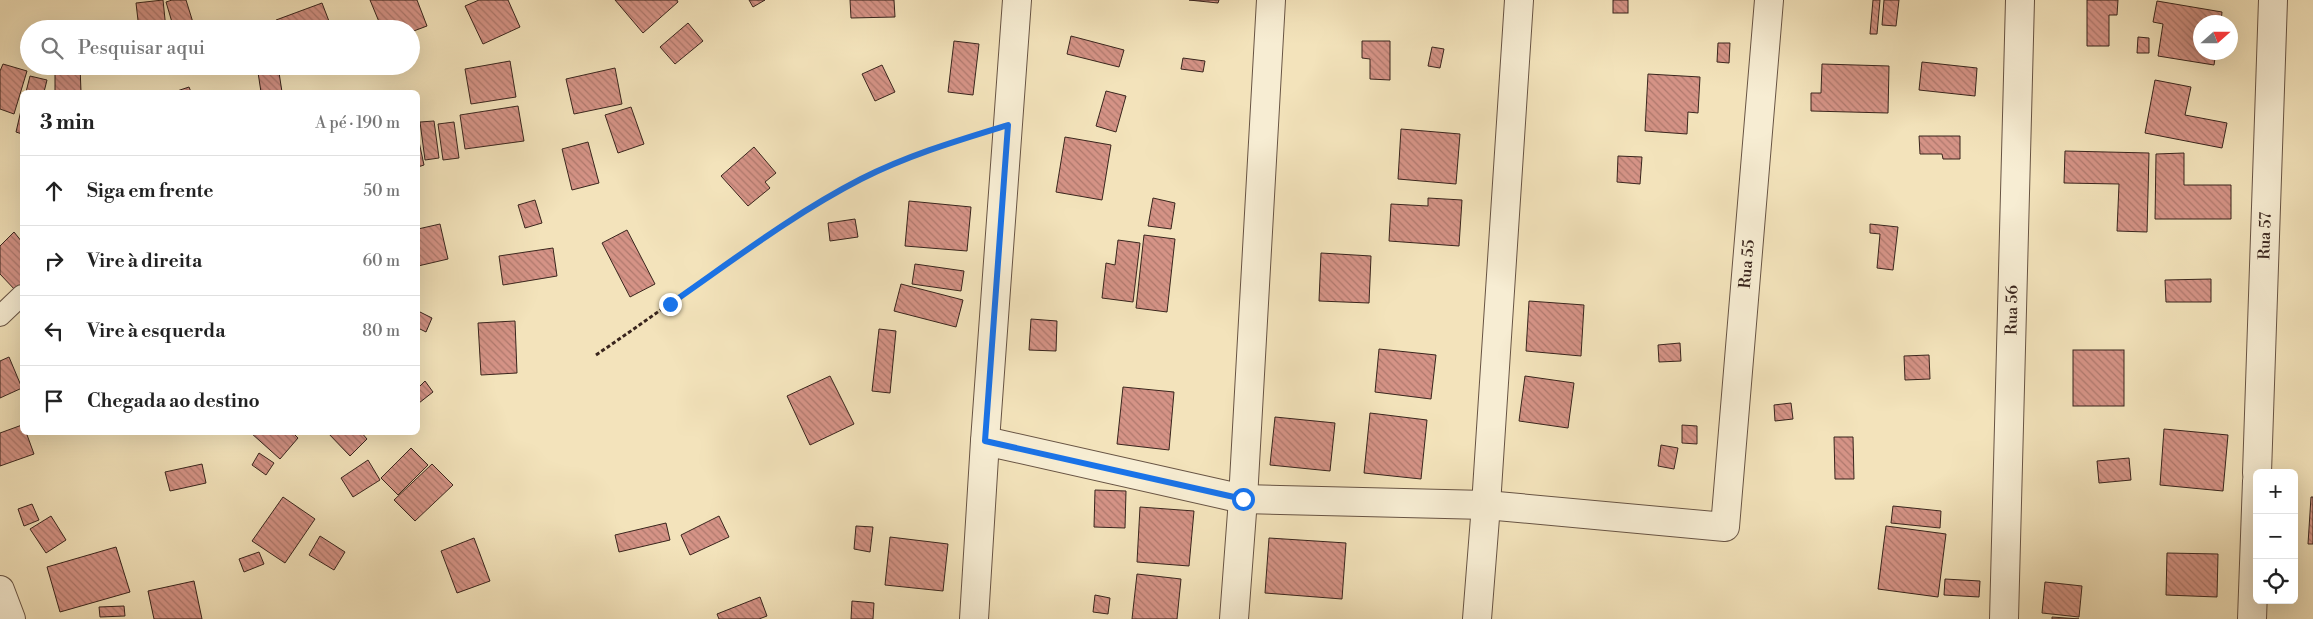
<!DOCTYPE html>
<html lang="pt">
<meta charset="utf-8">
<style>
body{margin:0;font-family:"Libre Bodoni",serif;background:#f2f2f2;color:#222}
.controls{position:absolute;right:15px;bottom:15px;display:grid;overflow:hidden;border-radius:8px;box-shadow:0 5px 20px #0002}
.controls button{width:45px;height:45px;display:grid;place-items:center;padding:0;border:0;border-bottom:1px solid #e0e0e0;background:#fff;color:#222;font:25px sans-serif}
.compass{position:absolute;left:2193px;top:15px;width:45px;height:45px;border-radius:50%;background:#fff;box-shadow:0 5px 20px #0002;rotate:69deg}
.stop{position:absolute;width:15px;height:15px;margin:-11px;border:4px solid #1a73e8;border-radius:50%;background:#fff}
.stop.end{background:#1a73e8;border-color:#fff;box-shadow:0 1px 5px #0008}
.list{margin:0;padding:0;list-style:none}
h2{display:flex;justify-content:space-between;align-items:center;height:65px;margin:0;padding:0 20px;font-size:21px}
h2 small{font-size:16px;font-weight:400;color:#767676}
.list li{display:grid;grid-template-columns:32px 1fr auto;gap:15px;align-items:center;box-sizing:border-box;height:70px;padding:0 20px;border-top:1px solid #e0e0e0}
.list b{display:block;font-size:19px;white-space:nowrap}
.list em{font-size:16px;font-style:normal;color:#767676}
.icon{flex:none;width:28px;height:28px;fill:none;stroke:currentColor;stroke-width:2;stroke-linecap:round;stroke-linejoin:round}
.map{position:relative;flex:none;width:2313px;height:619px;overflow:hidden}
.search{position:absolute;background:#fff;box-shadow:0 5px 20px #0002;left:20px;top:20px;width:400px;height:55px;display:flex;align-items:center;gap:12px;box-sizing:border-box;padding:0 18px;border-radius:28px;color:#767676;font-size:19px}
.panel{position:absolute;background:#fff;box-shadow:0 5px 20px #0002;left:20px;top:90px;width:400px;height:345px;border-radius:8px}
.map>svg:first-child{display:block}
</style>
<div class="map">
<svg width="2313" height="619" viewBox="0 0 2313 619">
<defs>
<pattern id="building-back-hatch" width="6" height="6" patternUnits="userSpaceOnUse" patternTransform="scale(1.25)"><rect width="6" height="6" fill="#d59386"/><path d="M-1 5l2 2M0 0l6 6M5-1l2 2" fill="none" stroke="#ae786d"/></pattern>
</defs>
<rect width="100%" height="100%" fill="#f3e3bb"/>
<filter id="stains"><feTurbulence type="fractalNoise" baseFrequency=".004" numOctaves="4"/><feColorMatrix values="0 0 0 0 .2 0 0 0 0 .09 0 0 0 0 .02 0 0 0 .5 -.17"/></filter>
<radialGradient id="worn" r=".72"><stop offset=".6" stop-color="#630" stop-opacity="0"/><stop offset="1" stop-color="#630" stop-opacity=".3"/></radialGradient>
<g fill="url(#building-back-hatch)" stroke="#39251d">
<polygon points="163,0 166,29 139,29 136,3"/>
<polygon points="172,0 186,0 195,29 174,29 166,2"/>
<polygon points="370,0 417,0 427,26 411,32 411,29 382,29"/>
<polygon points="479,0 508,0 520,27 483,44 465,6"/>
<polygon points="615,0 677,0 678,2 643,33"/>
<polygon points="749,0 765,0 753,7"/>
<polygon points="850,0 894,0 895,17 851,18"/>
<polygon points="1189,0 1219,0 1218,3"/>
<rect x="1613" y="0" width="15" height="13"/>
<polygon points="1873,0 1880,0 1877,34 1870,34"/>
<polygon points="1884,0 1899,0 1896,26 1882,25"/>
<polygon points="2087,0 2118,0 2117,15 2109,15 2109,46 2087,46"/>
<polygon points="2157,1 2222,12 2221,22 2200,22 2200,52 2216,52 2214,65 2158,56 2163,24 2153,22"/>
<polygon points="322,3 332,29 279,29 276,20"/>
<polygon points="688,23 703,41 675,64 660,47"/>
<rect x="54" y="24" width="26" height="5"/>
<polygon points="1071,36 1124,50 1119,67 1067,54"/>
<polygon points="2138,37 2149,38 2149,53 2137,53"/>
<polygon points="954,41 979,44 973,95 948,92"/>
<polygon points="1362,41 1390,41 1390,80 1370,79 1370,59 1362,58"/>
<polygon points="1718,43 1730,43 1729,63 1717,62"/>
<polygon points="1432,47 1444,49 1440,68 1428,66"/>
<polygon points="1183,58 1205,61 1203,72 1181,69"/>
<polygon points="510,61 516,97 471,104 465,69"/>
<polygon points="1922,62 1977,68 1975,96 1919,90"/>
<polygon points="3,64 27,71 14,114 0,109 0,71"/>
<polygon points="1822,64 1889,66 1888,113 1811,111 1811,93 1821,93"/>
<polygon points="882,65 895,92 875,101 862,74"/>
<polygon points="55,66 80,66 81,92 55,92"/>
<polygon points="257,66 278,66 282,92 261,92"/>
<polygon points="615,68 622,104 574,114 566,79"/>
<polygon points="1648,74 1700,77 1698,113 1688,112 1687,134 1645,131"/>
<polygon points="30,76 47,80 44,92 26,92"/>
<polygon points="2155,80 2191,87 2185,115 2227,123 2222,148 2145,133"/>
<polygon points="189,87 191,92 174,92"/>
<polygon points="1106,91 1126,96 1116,132 1096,126"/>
<polygon points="22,106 22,134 16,132"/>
<polygon points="518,106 524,141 465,149 460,115"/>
<polygon points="631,107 644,144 618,153 605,115"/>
<polygon points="434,121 439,158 425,160 420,122"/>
<polygon points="454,122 459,158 443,160 438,124"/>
<polygon points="1401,129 1460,134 1456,184 1398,179"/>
<polygon points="1919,136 1960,136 1960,159 1943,159 1942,154 1920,154"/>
<polygon points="418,137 424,165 418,167"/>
<polygon points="1065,137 1111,145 1102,200 1056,192"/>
<polygon points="588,142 599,183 572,190 562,149"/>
<polygon points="754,147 776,173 765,182 770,188 748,206 721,176"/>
<polygon points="2065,151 2149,153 2147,232 2117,231 2119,184 2064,183"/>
<polygon points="2184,153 2184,185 2231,185 2231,219 2155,219 2156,154"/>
<polygon points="1618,156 1642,157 1640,184 1617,182"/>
<polygon points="1153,198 1175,203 1171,229 1148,226"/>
<polygon points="1428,198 1462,200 1459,246 1389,241 1391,204 1428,206"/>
<polygon points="535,200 542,223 525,228 518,205"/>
<polygon points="909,201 971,207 967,251 905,246"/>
<polygon points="855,219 858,237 830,241 828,223"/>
<polygon points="440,224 448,259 418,266 418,229"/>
<polygon points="1870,224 1898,227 1893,270 1877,268 1880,234 1870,233"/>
<polygon points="627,230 655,284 630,297 602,243"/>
<polygon points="14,232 22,242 22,285 16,291 0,274 0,246"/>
<polygon points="1144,235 1175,239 1167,312 1136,308"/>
<polygon points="1118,240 1140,243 1133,302 1102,298 1106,263 1115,265"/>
<polygon points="553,248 557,276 503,285 499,256"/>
<polygon points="1321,253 1371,256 1369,303 1319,301"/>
<polygon points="915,264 964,271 961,291 912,284"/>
<polygon points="2211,279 2211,302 2166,302 2165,280"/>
<polygon points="901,284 963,300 956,327 894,311"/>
<polygon points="1529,301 1584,305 1581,356 1526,351"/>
<polygon points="418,311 432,318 426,332 418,328"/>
<polygon points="1031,319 1057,321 1056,351 1029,350"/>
<polygon points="515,321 517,373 481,375 478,323"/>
<polygon points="879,329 896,331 890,393 872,391"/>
<polygon points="1680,343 1681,361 1659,362 1658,345"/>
<polygon points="1379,349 1436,355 1431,399 1375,392"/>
<rect x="2073" y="350" width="51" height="56"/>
<polygon points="1929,355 1930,379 1905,380 1904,356"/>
<polygon points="9,357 22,388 0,398 0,361"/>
<polygon points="830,376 854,424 810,445 787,396"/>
<polygon points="1525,376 1574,383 1568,428 1519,421"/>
<polygon points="425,381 433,392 419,403 418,388"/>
<polygon points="1123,387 1174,392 1169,450 1117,444"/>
<polygon points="1791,403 1793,419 1775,421 1774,405"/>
<polygon points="1370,413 1427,420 1421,479 1364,473"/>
<polygon points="1275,417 1335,423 1330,471 1270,465"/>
<polygon points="22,425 22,432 26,432 34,454 0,466 0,433"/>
<polygon points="1682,425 1697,426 1697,444 1682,443"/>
<polygon points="2164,429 2228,435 2223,491 2160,485"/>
<polygon points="292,432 298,438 280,459 251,433"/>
<polygon points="327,432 361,432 367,439 350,456"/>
<polygon points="1834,437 1853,437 1854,479 1835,479"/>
<polygon points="1661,445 1678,448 1674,469 1658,466"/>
<polygon points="411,448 428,465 398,495 381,478"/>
<polygon points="259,453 274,463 266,475 252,465"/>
<polygon points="2129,458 2131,480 2099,483 2097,461"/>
<polygon points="368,460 380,480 353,497 341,478"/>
<polygon points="202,464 206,483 170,491 165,472"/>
<polygon points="432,464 453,485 415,521 394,500"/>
<polygon points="1095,490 1126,491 1125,528 1094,527"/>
<polygon points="283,497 315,519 285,563 252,541"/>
<polygon points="2311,497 2313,497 2313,544 2308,544"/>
<polygon points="32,504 39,520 24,526 18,509"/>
<polygon points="1893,506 1941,511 1940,528 1891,523"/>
<polygon points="1140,507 1194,511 1189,566 1137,562"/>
<polygon points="51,516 66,540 46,553 30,529"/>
<polygon points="719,516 729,537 690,555 681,535"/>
<polygon points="666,523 670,540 619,552 615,535"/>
<polygon points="856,526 873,527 870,552 854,549"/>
<polygon points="1886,526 1946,534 1938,597 1878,589"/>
<polygon points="320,536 345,552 334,570 309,555"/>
<polygon points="890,537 948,544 943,591 885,585"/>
<polygon points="474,538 490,581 457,593 441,551"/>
<polygon points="1269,538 1346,543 1342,599 1265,593"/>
<polygon points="116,547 130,592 60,612 47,567"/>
<polygon points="259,552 264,564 244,572 239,559"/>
<polygon points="2167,553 2218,554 2217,597 2166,595"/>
<polygon points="1137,574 1181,579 1177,619 1132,619"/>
<polygon points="1945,579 1980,581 1979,597 1944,595"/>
<polygon points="194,581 202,619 154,619 148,591"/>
<polygon points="2045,582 2082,586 2079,617 2042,613"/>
<polygon points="1095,595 1110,598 1108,614 1093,612"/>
<polygon points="760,597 767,616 759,619 719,619 717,614"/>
<polygon points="852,601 874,603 873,619 851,619"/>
<polygon points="124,606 125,616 100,617 99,607"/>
<polygon points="2052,617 2079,619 2052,619"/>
</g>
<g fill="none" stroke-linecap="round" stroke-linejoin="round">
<g stroke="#685444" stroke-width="22">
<polyline id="lane" points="0,316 22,295"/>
</g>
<g stroke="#685444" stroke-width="30">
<g id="street">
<polyline points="985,441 1243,499 1486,505 1725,527 1769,0"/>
<polyline points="2257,473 2273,0"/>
<polyline points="0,590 11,619"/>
<polyline points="974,619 985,441 1017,0"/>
<polyline points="1234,619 1243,499 1271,0"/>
<polyline points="1477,619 1486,505 1519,0"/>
<polyline points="2004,619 2020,0"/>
<polyline points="2252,619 2257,481"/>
</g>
</g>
<path stroke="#39251d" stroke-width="3" stroke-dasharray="4 2.5" stroke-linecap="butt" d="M 596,355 C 683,296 767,230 860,180 C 896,160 938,147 977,135"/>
<use href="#lane" stroke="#f7edd3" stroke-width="20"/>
<use href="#street" stroke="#f7edd3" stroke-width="28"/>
</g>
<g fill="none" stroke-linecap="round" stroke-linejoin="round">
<path stroke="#1a73e8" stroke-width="6" d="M 670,304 C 732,261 793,214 861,179 C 908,155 959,140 1008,125 L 985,441 L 1243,499"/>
</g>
<g text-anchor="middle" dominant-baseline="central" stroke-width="4" stroke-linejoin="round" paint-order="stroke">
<g font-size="16" fill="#39251d" stroke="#f7edd3">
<text transform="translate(2265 236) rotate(-88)">Rua 57</text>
<text transform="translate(1747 264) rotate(-85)">Rua 55</text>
<text transform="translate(2012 310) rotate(-89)">Rua 56</text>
</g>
</g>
<rect width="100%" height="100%" filter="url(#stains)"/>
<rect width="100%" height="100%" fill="url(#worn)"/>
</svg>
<div class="controls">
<button>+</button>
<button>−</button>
<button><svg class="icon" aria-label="locate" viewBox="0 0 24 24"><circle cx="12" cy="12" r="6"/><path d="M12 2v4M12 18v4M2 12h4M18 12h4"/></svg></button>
</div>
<svg class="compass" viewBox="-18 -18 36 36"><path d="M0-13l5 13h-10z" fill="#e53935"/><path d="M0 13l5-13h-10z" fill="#767676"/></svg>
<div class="stop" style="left:1243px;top:499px"></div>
<div class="stop end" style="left:670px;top:304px"></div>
<div class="search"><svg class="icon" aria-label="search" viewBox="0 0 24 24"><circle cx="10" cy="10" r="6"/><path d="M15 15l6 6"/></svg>Pesquisar aqui</div>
<section class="panel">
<h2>3 min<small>A pé · 190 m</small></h2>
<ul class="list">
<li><svg class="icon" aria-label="ahead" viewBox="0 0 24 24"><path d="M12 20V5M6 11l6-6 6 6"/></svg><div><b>Siga em frente</b></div><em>50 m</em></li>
<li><svg class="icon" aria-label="right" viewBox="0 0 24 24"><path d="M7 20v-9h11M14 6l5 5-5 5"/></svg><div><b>Vire à direita</b></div><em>60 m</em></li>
<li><svg class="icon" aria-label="left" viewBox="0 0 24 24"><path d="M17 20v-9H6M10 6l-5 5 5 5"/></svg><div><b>Vire à esquerda</b></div><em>80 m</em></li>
<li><svg class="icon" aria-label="arrive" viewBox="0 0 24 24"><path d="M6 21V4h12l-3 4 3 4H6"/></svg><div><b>Chegada ao destino</b></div></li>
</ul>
</section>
</div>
